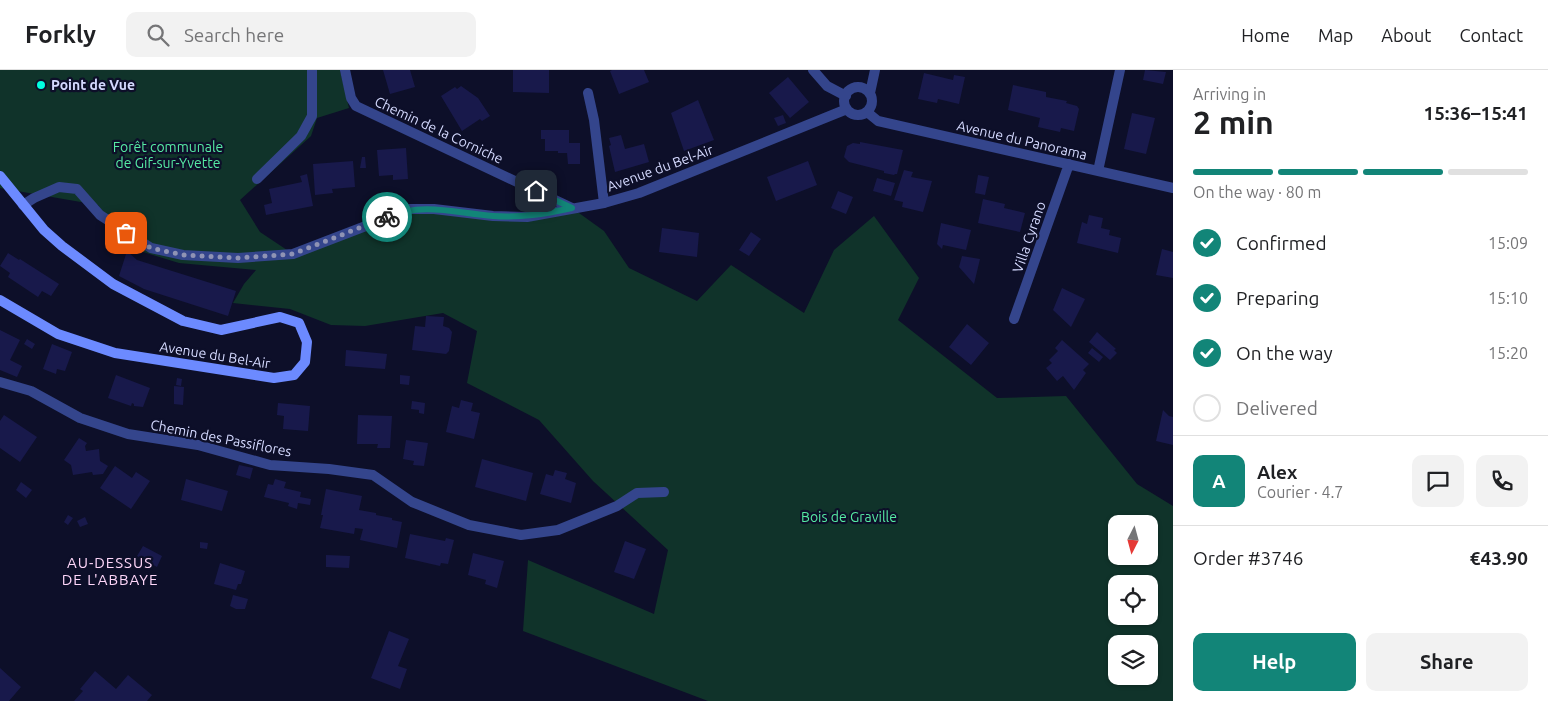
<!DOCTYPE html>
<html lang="en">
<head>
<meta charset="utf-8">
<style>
  body { margin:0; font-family:Ubuntu,sans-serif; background:#f2f2f2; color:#202124; height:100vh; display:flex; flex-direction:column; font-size:19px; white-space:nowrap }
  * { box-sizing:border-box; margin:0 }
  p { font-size:16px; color:#757577 }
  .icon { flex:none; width:28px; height:28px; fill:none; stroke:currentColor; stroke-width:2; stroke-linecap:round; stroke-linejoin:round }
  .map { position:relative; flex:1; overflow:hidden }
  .details { display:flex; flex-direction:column; background:#fff; width:375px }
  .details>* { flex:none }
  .needle { width:32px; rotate:186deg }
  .tools { position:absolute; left:1108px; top:445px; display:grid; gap:10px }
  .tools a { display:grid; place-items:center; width:50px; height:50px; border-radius:10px; background:#fff; box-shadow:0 1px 4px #0004; font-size:25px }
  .pin { position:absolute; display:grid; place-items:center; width:42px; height:42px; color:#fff; margin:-21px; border-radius:10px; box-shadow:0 2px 8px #0006 }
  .courier { position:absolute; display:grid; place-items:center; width:50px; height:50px; margin:-25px; border:4px solid #128578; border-radius:50%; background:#fff; color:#222; box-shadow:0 1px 6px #0007 }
  .head em { font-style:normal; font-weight:600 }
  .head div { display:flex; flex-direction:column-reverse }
  .head { display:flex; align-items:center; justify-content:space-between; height:85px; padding:0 20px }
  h1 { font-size:32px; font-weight:600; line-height:38px }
  .bar { display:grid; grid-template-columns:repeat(4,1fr); gap:8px 5px; align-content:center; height:60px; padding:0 20px }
  .bar i { height:6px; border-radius:4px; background:#e0e0e0 }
  .bar .current { background:#128578 }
  .bar p { grid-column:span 4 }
  .line { display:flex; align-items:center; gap:12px; padding:0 20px; border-top:1px solid #e0e0e0 }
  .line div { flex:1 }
  .round { display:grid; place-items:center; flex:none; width:52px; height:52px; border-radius:10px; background:#f2f2f2 }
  ol { padding:0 20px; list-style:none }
  li { display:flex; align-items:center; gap:15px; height:55px }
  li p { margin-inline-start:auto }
  li .icon { padding:5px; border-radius:50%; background:#128578; color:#fff; stroke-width:4 }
  li:last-child { color:#757577 }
  li i { width:28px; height:28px; border:2px solid #e0e0e0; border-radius:50% }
  .button { display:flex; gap:10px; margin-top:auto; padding:10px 20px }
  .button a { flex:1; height:58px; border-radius:10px; background:#128578; color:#fff; font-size:20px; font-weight:600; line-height:58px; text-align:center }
  .button a+a { background:#f2f2f2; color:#202124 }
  header { display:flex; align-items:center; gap:30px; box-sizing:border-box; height:70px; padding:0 25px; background:#fff; border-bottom:1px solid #e0e0e0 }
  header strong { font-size:24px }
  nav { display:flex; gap:28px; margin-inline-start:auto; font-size:18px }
  .search { width:350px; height:45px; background:#f2f2f2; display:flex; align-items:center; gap:12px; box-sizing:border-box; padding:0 18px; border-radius:10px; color:#757577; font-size:19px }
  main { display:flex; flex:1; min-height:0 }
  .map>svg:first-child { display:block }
  .green { fill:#10332a; fill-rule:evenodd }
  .building { fill:#18194b }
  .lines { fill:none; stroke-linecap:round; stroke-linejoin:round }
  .lane { stroke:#34458c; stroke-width:10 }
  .street { stroke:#34458c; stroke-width:10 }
  .secondary { stroke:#6c8aff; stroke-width:10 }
  .done { stroke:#8f93b4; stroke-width:5; stroke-dasharray:0 9 }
  .route { stroke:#128578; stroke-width:6 }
  .poi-dot { fill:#01ffdf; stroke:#0d0f29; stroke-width:2 }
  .labels { text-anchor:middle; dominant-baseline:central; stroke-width:4.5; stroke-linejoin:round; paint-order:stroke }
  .poi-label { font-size:14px; font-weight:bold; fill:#d5daff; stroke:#0d0f29; text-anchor:start }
  .street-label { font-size:14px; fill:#d5daff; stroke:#0d0f29 }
  .park-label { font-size:14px; fill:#56eaa3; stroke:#0d0f29 }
  .neighbourhood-label { font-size:15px; letter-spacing:1px; fill:#ffd7fa; stroke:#0d0f29 }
</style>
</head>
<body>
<header>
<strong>Forkly</strong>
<div class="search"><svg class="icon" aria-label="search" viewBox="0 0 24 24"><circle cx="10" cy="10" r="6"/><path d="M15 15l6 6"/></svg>Search here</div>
<nav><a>Home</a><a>Map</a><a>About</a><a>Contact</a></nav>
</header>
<main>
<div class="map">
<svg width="1173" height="631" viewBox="0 0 1173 631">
  <rect width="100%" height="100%" fill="#0d0f29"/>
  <path class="green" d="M0,0H340L349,38L317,48L311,66L240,130L260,162L293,184L410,139L493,146L572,138L604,161L629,198L697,231L731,195L804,243L834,180L874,146L919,208L898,250L997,328L1066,326L1137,414L1173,436V631H708L523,561L528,490L654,544L668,480L593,411L539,350L467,313L477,261L443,243L365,256L331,255L290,239L233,233L244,214L256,200L179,193L130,178L98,135L0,118ZM1116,454H1149V486H1116ZM1116,514H1149V546H1116ZM1116,574H1149V606H1116Z"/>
  <path class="building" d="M383,0H410L415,17L390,24Z
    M513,0H549V23L513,22Z
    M612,0H644L649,12L619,24L610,1Z
    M1145,0L1166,2L1163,14L1143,10Z
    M924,3L953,10L954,5L965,7L959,34L938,29L937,33L918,29Z
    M788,7L809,32L790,48L769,23Z
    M1013,15L1046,22V27L1067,31L1066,33L1077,36L1079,39L1074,61L1061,58L1060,62L1038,57L1040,48L1008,40Z
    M461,16L478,28L490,46L482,51L480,49L462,61L441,26L455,17L457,19Z
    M698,30L714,70L684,81L671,43Z
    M1132,43L1155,48L1146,84L1124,79Z
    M783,45L786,53L778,56L774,48Z
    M541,60H569V73H580V94H568L567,83H558V81H545V69H541Z
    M621,65L625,79L644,74L649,92L615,102L609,76L611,75L609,68Z
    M860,72L903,80L897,104H895L894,105L884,103V101L849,92L844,87L847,76L853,73L860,74Z
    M406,78L408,109L393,110V105L379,106L377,80Z
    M362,87H365L366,98H360Z
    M353,91L355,117L332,119L333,123L315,125L313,94Z
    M808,91L817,115L776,131L767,107Z
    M904,100L913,102L911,107L932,111L923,142L902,137L903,132L894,130Z
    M307,104L313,136L266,145L264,135L272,133L269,119L302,112L300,106Z
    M978,105L989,107L985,125L975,123Z
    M877,108L895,113L891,126L873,121Z
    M838,121L853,127L846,144L831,138Z
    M983,129L1005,134L1004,138L1025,143L1020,162L978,153Z
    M1089,145L1103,148L1101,158L1110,160L1109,165L1121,168L1118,183L1077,173L1082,152L1087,154Z
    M941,153L971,160L966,180L943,175L942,179L937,174Z
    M662,158L699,163L697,187L659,182Z
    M751,162L761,169L749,186L739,180Z
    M1162,179L1173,182V208L1156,205Z
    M127,181L137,190L236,221L228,246L144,219L119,206Z
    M8,183L19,190L20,189L59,214L51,226L42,221L38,227L8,207L10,203L0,196Z
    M962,186L980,189L974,214L959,197Z
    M1062,218L1085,229L1071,257L1053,240Z
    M426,246L444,247L443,256L449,258L452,262L449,281L446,284L412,280L415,256L425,257Z
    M967,254L989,273L971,295L949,277Z
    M0,260L20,270L10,290L22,296L17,307L0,300Z
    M1097,262L1116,279L1114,280L1117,283L1110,290L1089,272Z
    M27,269L35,274L32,279L24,274Z
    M1062,270L1089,294L1083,300L1086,303L1074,320L1063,306L1057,311L1046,298L1052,293L1049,290L1058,281L1055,278Z
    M52,274L72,282L65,301L57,299L56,304L43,299Z
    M1092,278L1103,287L1099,292L1088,283Z
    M346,280L387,284L385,299L345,296Z
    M116,305L150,318L143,337L134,336V334L132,333L131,336L108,328Z
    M400,305L410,306L409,315L400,314Z
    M177,308L182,309L181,316L176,315Z
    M174,316L184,317L183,335L174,334Z
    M461,330L473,333L471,341L480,343L474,369L446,362L452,336L459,338Z
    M412,331L425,333L424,344L419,343V340L411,339Z
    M278,333L310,336L308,361L283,359L284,346L277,345Z
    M1163,340L1169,346L1173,347V375L1156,371Z
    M4,345L37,367L20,392L0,378V351Z
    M358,345L392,346L390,378H377L378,374H357Z
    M79,368L87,373L85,376L86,381L99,379L100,391L108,396L103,404L93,405L92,402L73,405L71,395L64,390Z
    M406,370L428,373L424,396L413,395L414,391L403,389Z
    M482,389L533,403L526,431L475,417Z
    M239,395L253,398L250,409L236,405Z
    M115,396L132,408L136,402L150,411L131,439L100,418Z
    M555,400L567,403L565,409L576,413L571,433L540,424L546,404L553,406Z
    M186,409L228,421L222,441L181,430Z
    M275,409L286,412L284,418L301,422L300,427L311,429L310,435L298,433L297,439L288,436L289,433L264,427L268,414L273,415Z
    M21,412L32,420L26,428L16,420Z
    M326,419L362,426L359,440L376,443V445L392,448V450L402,452L397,478L360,470L363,459L355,458L354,464L320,458L323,445H321Z
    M68,445L73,448L68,455L64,452Z
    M85,447L88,454L80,457L77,451Z
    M410,464L445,471L446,468L454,470L448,494L441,493L440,496L405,488Z
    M625,471L646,479L634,509L614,502Z
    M200,472L208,473L207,479L200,478Z
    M143,476L162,486L157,497L137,486Z
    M473,483L504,491L497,518L485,514L486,510L468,505Z
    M326,485L350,486L349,498L326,497Z
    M220,493L245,501L241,514H238L236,520L214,514Z
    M233,525L248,529L245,539H236L230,536Z
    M389,561L409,569L398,596L407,599L400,619L371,608Z
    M0,598L21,617L9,631H0Z
    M95,601L116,619L128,605L152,625L147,631H74L83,621L80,619Z"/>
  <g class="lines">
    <path class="lane" d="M588,23L594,50L604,133
      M257,109L301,66L312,46V0"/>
    <path class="street" d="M345,0L351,28L356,36L572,138
      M813,0L827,16L846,26
      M844 31a14 14 0 1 1 28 0a14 14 0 1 1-28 0Z
      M870,23L875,0
      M867,42L878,51L1173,118
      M1098,101L1120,0
      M23,135L34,128L59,117L77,119L100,145L151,178L183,185L238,188L293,184L410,139H434L493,146L527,147L604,133L639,123L847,39
      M1014,249L1069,94
      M0,312L31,321L80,348L128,364L198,375L270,395L329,399L373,405L412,432L469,455L521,465L558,460L617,436L637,423L664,422"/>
    <path class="secondary" d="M0,106L44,160L62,176L113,214L183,251L221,260L280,247L299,253L307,272L305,292L294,305L274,308L115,283L58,264L0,230"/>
  </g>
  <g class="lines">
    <path class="done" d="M126,163L151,178L183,185L238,188L293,184L387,147"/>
    <path class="route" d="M387,147C424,132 455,143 493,146C521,148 544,144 572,138L536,121"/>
  </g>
  <circle class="poi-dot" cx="41" cy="15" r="5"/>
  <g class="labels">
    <g class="poi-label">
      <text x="51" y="15">Point de Vue</text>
    </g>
    <g class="street-label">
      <text transform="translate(439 60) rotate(25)">Chemin de la Corniche</text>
      <text transform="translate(1022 70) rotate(13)">Avenue du Panorama</text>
      <text transform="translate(660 98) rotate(-20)">Avenue du Bel-Air</text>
      <text transform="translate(1029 167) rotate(-71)">Villa Cyrano</text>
      <text transform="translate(215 285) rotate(9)">Avenue du Bel-Air</text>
      <text transform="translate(221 368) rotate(11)">Chemin des Passiflores</text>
    </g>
    <g class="park-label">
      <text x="168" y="77">Forêt communale<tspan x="168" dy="16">de Gif-sur-Yvette</tspan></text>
      <text x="849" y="447">Bois de Graville</text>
    </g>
    <g class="neighbourhood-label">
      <text x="110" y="492">AU-DESSUS<tspan x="110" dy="17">DE L'ABBAYE</tspan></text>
    </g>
  </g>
</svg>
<div class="tools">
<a><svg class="needle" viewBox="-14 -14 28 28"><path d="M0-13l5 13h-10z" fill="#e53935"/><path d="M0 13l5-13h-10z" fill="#757577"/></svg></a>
<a><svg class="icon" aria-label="locate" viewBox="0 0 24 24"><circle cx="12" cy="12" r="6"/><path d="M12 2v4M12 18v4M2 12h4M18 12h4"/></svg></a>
<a><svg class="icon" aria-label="layers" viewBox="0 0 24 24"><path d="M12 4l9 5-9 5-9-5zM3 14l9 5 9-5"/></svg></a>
</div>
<div class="pin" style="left:126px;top:163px;background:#ea580c"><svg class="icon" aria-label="bag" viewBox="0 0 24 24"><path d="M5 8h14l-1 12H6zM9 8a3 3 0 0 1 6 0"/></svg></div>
<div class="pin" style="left:536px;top:121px;background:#1f2937"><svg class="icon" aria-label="home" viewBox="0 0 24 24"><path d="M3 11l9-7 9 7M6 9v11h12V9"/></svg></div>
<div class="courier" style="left:387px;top:147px"><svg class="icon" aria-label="bike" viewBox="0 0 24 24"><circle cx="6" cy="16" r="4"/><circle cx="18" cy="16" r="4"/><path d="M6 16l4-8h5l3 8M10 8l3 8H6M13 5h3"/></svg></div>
</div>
<section class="details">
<div class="head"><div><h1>2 min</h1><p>Arriving in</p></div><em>15:36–15:41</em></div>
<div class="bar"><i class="current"></i><i class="current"></i><i class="current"></i><i></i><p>On the way · 80 m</p></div>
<ol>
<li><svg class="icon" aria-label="check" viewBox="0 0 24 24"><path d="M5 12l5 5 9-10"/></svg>Confirmed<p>15:09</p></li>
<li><svg class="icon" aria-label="check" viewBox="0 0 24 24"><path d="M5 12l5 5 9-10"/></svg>Preparing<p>15:10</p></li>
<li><svg class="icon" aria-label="check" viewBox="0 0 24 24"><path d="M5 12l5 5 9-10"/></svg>On the way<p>15:20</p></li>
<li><i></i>Delivered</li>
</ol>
<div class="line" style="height:90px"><b class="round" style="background:#128578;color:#fff">A</b><div><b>Alex</b><p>Courier · 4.7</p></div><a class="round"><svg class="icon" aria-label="chat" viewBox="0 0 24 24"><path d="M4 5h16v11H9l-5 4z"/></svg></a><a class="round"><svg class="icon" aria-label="phone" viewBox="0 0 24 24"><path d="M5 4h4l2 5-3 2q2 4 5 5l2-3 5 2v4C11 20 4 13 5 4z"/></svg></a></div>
<div class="line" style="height:65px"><div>Order #3746</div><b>€43.90</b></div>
<div class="button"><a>Help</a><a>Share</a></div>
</section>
</main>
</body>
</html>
